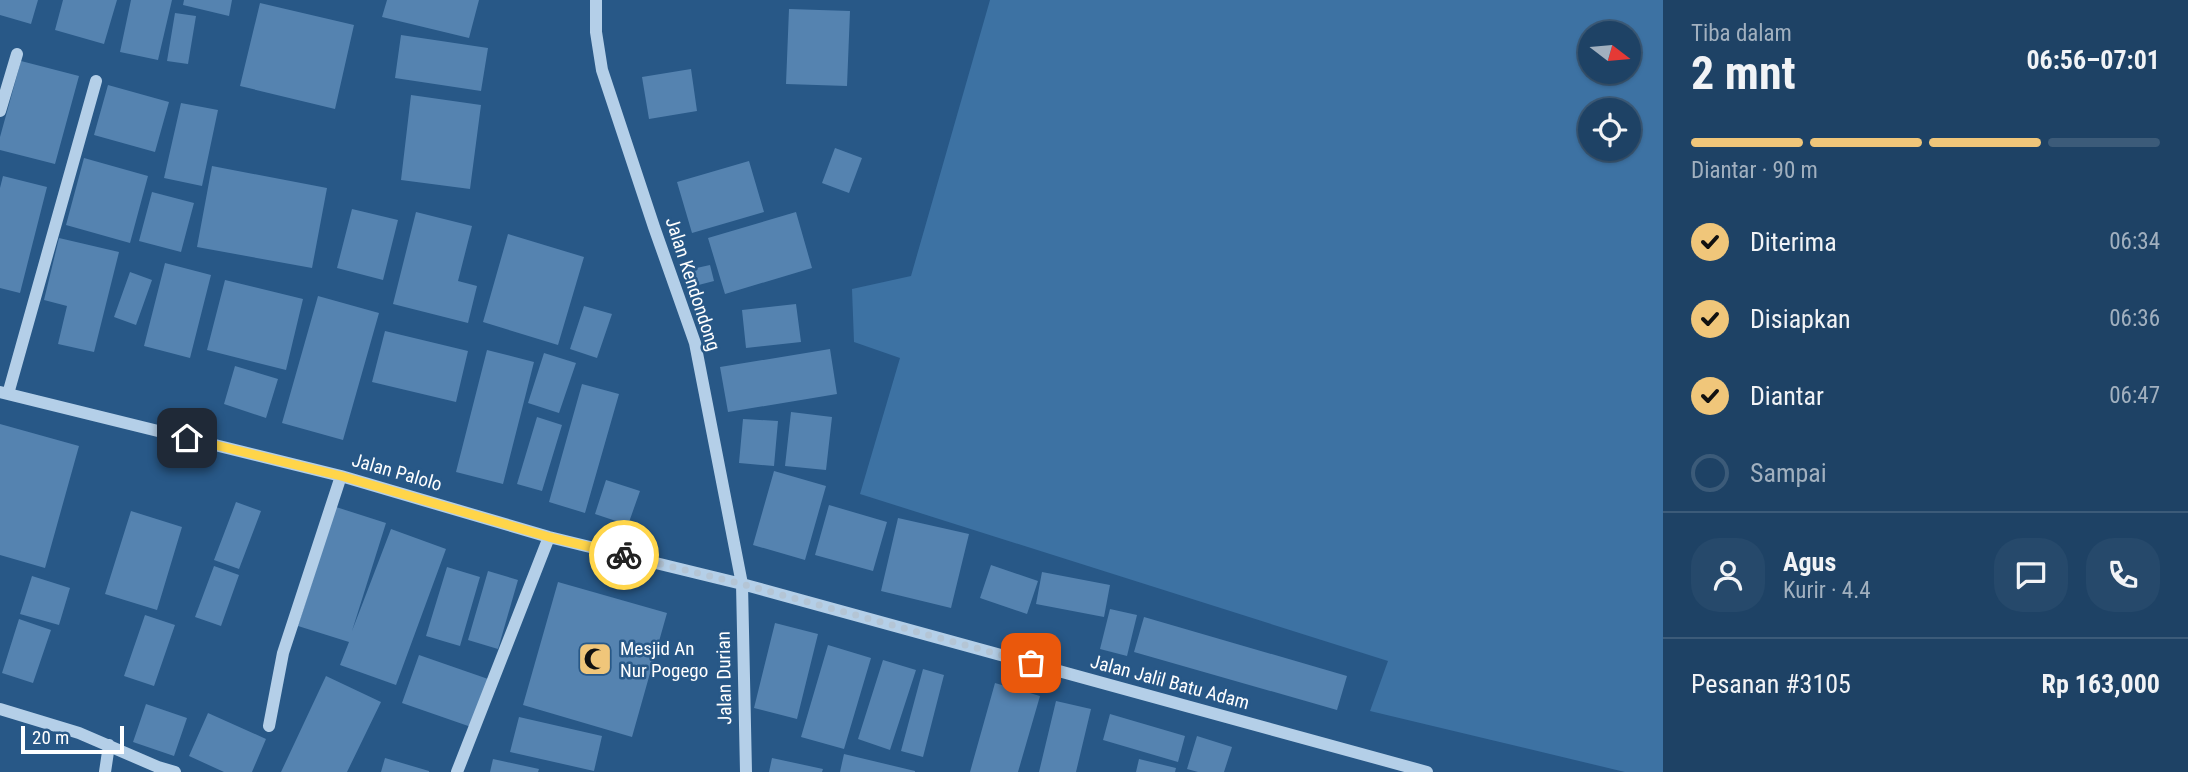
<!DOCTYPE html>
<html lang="id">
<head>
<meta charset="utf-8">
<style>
  body { margin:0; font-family:"Roboto Condensed",sans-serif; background:#26496b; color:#f1f3f6; height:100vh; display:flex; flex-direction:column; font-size:26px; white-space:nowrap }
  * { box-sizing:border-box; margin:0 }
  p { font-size:23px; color:#a1b0bf }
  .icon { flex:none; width:38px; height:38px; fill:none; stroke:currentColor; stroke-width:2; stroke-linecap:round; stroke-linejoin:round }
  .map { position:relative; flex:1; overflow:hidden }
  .drawer { display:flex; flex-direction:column; background:#1e4265; width:525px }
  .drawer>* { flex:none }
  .needle { width:46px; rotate:106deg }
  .tools { position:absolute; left:1578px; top:21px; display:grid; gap:14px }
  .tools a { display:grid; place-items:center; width:63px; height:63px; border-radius:50%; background:#1e4265; box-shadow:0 2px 5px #0004,0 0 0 2px #3c5b79; font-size:35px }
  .scale { position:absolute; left:21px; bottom:18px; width:103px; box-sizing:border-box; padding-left:7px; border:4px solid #fff; border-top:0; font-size:19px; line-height:24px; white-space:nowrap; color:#fff; -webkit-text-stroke:5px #285887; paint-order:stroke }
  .pin { position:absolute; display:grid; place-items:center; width:60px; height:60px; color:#fff; margin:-30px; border-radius:14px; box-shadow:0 4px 10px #0006 }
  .courier { position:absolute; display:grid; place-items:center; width:70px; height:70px; margin:-35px; border:5px solid #ffd54a; border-radius:50%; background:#fff; color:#222; box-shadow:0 2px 9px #0007 }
  .overview em { font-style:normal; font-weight:700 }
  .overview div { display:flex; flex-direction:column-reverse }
  .overview { display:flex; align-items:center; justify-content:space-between; height:119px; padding:0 28px }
  h1 { font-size:46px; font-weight:700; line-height:52px }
  .bar { display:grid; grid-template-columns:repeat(4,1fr); gap:10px 7px; align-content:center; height:84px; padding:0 28px }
  .bar i { height:9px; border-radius:5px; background:#3c5b79 }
  .bar .selected { background:#f0c67a }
  .bar p { grid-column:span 4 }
  .line { display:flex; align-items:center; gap:18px; padding:0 28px; border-top:2px solid #3c5b79 }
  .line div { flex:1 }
  .round { display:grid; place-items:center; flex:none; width:74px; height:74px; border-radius:28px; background:#26496b }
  ol { padding:0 28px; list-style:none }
  li { display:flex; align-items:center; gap:21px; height:77px }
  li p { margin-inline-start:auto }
  li .icon { padding:7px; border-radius:50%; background:#f0c67a; color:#111; stroke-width:4 }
  li:last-child { color:#a1b0bf }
  li i { width:38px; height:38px; border:4px solid #3c5b79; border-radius:50% }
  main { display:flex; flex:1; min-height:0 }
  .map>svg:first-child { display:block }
  .green { fill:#3d72a3; fill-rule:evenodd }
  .building { fill:#5583b0 }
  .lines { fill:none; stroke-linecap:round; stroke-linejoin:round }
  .minor { stroke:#b4cfe8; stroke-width:12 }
  .done { stroke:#b4c5d5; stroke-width:7; stroke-dasharray:0 12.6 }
  .route { stroke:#ffd54a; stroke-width:9 }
  .labels { text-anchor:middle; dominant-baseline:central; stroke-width:5; stroke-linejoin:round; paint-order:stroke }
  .street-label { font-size:19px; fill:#fff; stroke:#285887 }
  .poi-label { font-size:19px; fill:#fff; stroke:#285887; text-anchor:start }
</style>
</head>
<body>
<main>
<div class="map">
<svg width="1663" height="772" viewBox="0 0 1663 772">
  <rect width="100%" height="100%" fill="#285887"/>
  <path class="green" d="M990,0H1663V772H1625L1370,711L1388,661L860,494L900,358L854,342L852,289L911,276ZM1591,33H1629V72H1591ZM1591,110H1629V149H1591Z"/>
  <path class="building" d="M0,0H38L31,24L0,15Z
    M63,0H117L104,44L55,30Z
    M131,0H172L158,60L120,52Z
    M184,0H232L229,16L183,5Z
    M387,0H479L469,38L382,17Z
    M260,3L354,25L335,109L240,86Z
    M789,9L850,11L847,86L786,84Z
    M175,13L196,16L188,64L167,61Z
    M401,35L488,48L481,91L395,78Z
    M21,61L79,76L55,164L0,150V137Z
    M691,69L697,111L649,119L642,77Z
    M108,85L169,102L155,152L94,135Z
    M411,95L481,105L470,189L401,180Z
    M181,103L218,110L202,186L164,178Z
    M835,148L862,158L849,193L822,183Z
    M84,158L148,176L130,243L66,225Z
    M749,161L764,212L692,233L677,182Z
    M212,166L327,188L312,268L197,247Z
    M3,176L47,187L20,293L0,288V188Z
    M152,192L194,203L181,252L139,241Z
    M352,209L398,220L383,280L337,268Z
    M416,212L472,226L458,281L477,286L468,323L393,304Z
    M796,212L812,268L725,294L708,238Z
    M508,234L584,257L558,345L483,322Z
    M59,238L119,252L94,352L58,344L67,306L44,300Z
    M165,263L211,275L190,358L144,346Z
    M710,265L714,281L687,288L683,271Z
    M130,272L152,280L136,325L114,317Z
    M225,280L303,299L286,370L207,350Z
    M318,296L379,313L343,440L282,423Z
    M796,304L801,342L746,348L742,310Z
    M584,306L612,314L597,358L570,349Z
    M385,331L468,351L456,402L372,382Z
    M830,349L837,394L728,412L720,367Z
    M487,350L534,362L503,484L456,472Z
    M544,353L576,363L559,413L528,403Z
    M235,366L278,379L266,418L224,404Z
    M582,384L619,394L585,513L549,502Z
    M791,412L832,417L826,470L785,466Z
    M537,417L562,425L542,491L517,484Z
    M743,419L778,421L774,466L739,463Z
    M0,424L79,446L45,568L0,555Z
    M774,471L826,486L805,560L753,545Z
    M606,480L640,491L628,525L595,514Z
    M236,502L261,511L239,569L214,560Z
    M829,505L887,522L873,571L815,555Z
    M336,507L386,523L352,631L391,529L446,549L396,685L340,665L349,642L298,626Z
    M131,511L182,527L157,610L105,594Z
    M898,518L969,534L951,608L881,591Z
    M991,565L1038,581L1027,614L980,598Z
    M214,566L239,575L221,626L195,617Z
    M447,567L480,577L460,646L426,636Z
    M488,571L518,580L498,649L468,640Z
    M1042,572L1110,585L1104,617L1036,604Z
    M32,576L70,588L59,625L20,614Z
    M558,582L667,613L632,737L523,705Z
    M1110,609L1137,615L1127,656L1100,649Z
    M145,615L175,625L154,686L124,676Z
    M1144,617L1347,676L1337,710L1134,652Z
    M19,619L51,630L33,683L2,673Z
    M775,623L818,634L797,719L754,708Z
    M828,645L871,658L844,749L801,737Z
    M419,655L491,680L474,728L402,703Z
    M883,660L916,670L890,750L858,739Z
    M923,669L944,675L923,757L901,751Z
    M326,676L381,702L347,772H281Z
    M995,683L1040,696L1018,772H970Z
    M1056,701L1091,709L1076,772H1039Z
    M146,704L187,718L174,756L133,742Z
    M208,713L266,739L252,772H224L189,756Z
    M1110,714L1185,736L1178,762L1103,740Z
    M519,717L602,736L594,771L510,752Z
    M1197,736L1232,747L1224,772H1198L1187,769Z
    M844,754L915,771V772H840Z
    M385,758L429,771V772H381Z
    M772,758L823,769L822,772H769Z
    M493,759L539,769L538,772H490Z
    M1139,759L1176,768L1175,772H1136Z"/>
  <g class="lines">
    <path class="minor" d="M596,0V32L602,70L654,227L695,343L742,584L746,772
      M0,111L17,54
      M0,392L341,476L549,537L742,584L1427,772
      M8,394L96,81
      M0,709L79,733L158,767L175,772
      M269,726L283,653L341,476
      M105,772L109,745
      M457,772L549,537"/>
  </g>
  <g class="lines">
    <path class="done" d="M624,555L742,584L1031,663"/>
    <path class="route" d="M187,438L341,476L549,537L624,555"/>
  </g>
  <defs>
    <g id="mosque-square" transform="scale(1.75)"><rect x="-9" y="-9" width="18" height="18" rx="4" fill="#f0c67a" stroke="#285887"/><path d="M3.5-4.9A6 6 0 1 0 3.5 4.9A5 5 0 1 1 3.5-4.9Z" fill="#111"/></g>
  </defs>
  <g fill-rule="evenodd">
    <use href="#mosque-square" x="595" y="659"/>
  </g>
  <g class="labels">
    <g class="street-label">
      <text transform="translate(693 284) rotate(72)">Jalan Kendondong</text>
      <text transform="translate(397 472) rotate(16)">Jalan Palolo</text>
      <text transform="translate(724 678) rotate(-91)">Jalan Durian</text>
      <text transform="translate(1170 682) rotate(15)">Jalan Jalil Batu Adam</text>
    </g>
    <g class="poi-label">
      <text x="620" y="648">Mesjid An<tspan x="620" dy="22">Nur Pogego</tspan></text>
    </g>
  </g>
</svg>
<div class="tools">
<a><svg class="needle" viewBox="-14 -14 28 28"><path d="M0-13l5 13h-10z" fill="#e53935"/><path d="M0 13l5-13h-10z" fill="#a1b0bf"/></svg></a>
<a><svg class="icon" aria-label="locate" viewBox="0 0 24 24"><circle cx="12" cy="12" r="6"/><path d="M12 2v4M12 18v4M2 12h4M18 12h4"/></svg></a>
</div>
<div class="scale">20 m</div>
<div class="pin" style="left:1031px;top:663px;background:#ea580c"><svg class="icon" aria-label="bag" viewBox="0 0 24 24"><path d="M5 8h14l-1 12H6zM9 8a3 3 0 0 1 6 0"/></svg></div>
<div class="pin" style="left:187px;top:438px;background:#1f2937"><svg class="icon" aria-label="home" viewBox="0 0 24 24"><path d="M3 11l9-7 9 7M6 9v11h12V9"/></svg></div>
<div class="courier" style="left:624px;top:555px"><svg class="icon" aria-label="bike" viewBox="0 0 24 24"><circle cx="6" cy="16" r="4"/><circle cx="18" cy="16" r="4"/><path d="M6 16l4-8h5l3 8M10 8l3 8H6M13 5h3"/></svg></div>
</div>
<section class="drawer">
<div class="overview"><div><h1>2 mnt</h1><p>Tiba dalam</p></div><em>06:56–07:01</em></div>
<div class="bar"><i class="selected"></i><i class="selected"></i><i class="selected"></i><i></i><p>Diantar · 90 m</p></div>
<ol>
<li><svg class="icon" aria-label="check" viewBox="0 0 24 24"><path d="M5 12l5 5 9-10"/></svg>Diterima<p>06:34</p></li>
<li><svg class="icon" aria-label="check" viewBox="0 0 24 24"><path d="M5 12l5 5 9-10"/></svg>Disiapkan<p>06:36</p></li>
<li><svg class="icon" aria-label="check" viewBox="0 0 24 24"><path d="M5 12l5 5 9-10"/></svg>Diantar<p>06:47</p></li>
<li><i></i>Sampai</li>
</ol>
<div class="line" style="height:126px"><a class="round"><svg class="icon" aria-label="person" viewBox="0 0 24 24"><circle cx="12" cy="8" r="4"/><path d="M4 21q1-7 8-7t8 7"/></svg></a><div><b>Agus</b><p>Kurir · 4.4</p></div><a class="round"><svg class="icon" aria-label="chat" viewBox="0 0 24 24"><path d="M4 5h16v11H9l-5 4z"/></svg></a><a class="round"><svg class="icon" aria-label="phone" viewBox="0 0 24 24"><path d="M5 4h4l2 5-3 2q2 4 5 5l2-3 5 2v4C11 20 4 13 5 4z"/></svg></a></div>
<div class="line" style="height:91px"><div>Pesanan #3105</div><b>Rp 163,000</b></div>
</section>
</main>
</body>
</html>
